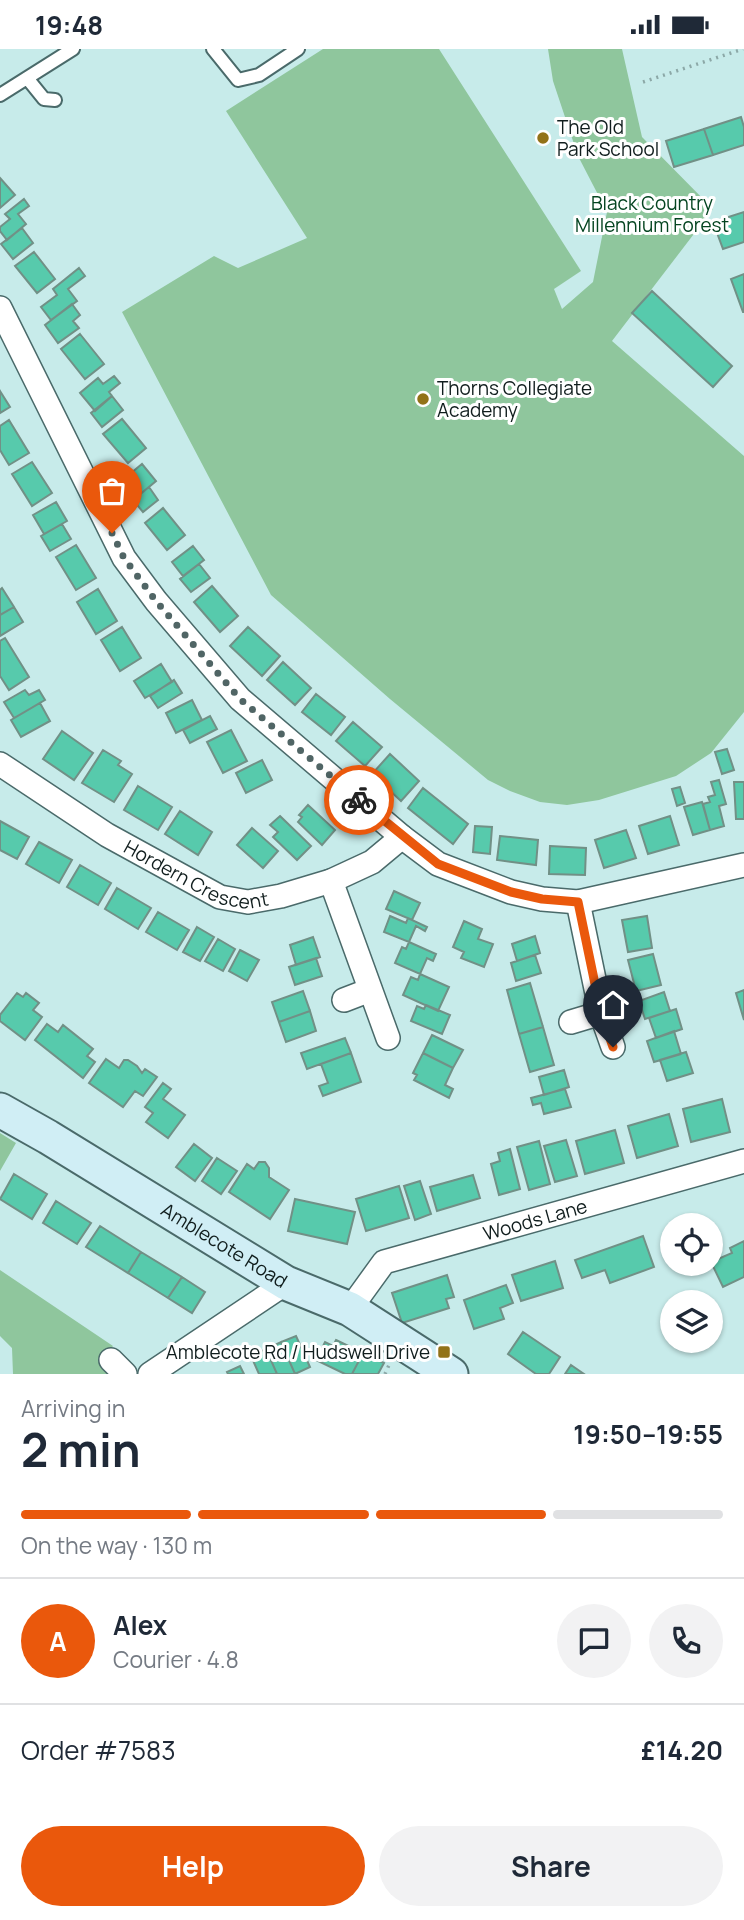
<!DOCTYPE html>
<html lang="en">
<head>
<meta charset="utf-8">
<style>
  body { margin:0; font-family:Manrope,sans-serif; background:#f2f2f3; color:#1f2937; height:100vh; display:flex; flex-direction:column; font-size:26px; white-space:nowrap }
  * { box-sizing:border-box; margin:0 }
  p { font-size:23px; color:#747a83 }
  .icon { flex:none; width:38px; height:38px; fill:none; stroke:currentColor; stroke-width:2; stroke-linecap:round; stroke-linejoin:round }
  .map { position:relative; height:1325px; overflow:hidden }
  .drawer { display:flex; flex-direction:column; background:#fff; flex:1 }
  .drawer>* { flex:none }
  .tools { position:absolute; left:660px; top:1164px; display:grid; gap:14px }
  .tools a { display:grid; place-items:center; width:63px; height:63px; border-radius:50%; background:#fff; box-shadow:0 2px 5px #0004; font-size:35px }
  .pin { position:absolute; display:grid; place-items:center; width:60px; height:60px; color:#fff; margin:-72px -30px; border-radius:50% 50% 50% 0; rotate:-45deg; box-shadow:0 0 7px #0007 }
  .pin .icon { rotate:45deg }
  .courier { position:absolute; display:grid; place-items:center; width:70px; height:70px; margin:-35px; border:5px solid #ea580c; border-radius:50%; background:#fff; color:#222; box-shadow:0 2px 9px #0007 }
  .summary em { font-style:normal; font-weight:700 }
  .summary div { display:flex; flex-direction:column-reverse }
  .summary { display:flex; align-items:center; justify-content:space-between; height:119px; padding:0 21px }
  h1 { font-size:46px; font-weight:700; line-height:52px }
  .bar { display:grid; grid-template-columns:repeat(4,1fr); gap:10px 7px; align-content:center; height:84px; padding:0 21px }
  .bar i { height:9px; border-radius:5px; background:#e0e1e3 }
  .bar .current { background:#ea580c }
  .bar p { grid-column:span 4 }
  .line { display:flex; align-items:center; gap:18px; padding:0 21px; border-top:2px solid #e0e1e3 }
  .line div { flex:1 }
  .round { display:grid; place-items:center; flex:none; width:74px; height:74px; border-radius:37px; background:#f2f2f3 }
  .button { display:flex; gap:14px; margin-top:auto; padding:14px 21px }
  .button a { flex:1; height:80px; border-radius:42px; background:#ea580c; color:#fff; font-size:28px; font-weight:700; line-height:80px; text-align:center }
  .button a+a { background:#f2f2f3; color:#1f2937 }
  .status { display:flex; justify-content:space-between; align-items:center; height:49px; padding:0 35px; background:#fff; direction:ltr }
  .status svg { height:19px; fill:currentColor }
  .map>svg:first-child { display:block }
  .green { fill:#8fc69d }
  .building { fill:#57caac; stroke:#719086; stroke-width:2 }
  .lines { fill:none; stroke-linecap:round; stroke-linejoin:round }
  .lane-casing { stroke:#4a6a6a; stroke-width:16 }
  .street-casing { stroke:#4a6a6a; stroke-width:26 }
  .secondary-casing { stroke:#4a6a6a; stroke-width:37 }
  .path { stroke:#8ca8a7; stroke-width:3.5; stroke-dasharray:2 5; stroke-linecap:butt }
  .lane { stroke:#fff; stroke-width:12 }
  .street { stroke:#fff; stroke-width:23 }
  .secondary { stroke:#d0eef5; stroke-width:33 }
  .done { stroke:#506565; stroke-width:7; stroke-dasharray:0 12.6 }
  .route { stroke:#ea580c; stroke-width:9 }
  .poi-dot { fill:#927218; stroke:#fff; stroke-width:2.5 }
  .labels { text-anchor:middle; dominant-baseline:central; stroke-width:6; stroke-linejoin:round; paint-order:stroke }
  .poi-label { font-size:19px; fill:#101d1d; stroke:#fff; text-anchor:start }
  .park-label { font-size:19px; fill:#044420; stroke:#fff }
  .street-label { font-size:19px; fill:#101d1d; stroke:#fff }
</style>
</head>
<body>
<div class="status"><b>19:48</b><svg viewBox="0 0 49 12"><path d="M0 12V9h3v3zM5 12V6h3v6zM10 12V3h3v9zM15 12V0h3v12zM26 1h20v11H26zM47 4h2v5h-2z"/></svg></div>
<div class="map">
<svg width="744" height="1325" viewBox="0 0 744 1325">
  <rect width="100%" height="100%" fill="#c7ebea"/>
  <path class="green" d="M323,0H439L581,222L554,240L562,260L593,233L607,163L578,107L553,32L548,0H622L642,88L713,160L612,292L744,407V663L711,704L676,727L599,751L567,756L540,753L510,742L488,731L390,650L271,546L122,263L214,207L238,219L307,189L226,62Z
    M0,1084L16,1094L0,1122Z
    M0,1221L113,1297L103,1311L113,1325H13L12,1299L0,1287Z"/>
  <path class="building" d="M741,68L744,78V96L713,106L704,80Z
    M704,80L713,106L674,118L666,92Z
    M0,129L15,146L0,159Z
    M24,150L29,157L18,165L26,175L7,191L0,182V178L10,170L5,165Z
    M744,163V193L723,200L713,173Z
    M22,179L33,194L13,210L1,195Z
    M34,203L55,230L37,244L15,217Z
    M79,219L85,227L68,240L77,252L51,271L41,258L57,246L53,240Z
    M744,225V263H743L731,230Z
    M652,242L732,317L713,338L632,264Z
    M72,255L80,266L73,272L79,279L58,294L45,276Z
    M80,285L104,315L85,330L61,300Z
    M114,327L120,334L109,343L112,347L95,362L80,344L98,329L103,335Z
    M0,342L10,358L0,364Z
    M112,347L123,361L102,378L91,364Z
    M122,370L146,399L128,414L103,385Z
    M9,371L29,404L9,416L0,401V377Z
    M32,413L52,444L32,457L12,425Z
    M142,415L156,432L138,447L124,430Z
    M149,438L158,451L143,463L133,451Z
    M56,453L67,472L44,485L33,466Z
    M163,459L185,486L167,501L145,474Z
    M62,475L71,490L50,502L41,487Z
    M76,496L96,529L76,541L56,508Z
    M193,497L204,511L183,527L172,513Z
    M199,515L210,529L191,543L180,530Z
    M212,537L238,567L220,583L194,553Z
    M2,539L14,558L0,566V541Z
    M98,540L117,572L96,585L77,553Z
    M14,558L23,573L0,587V566Z
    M122,578L141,609L120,622L101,591Z
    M248,578L280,607L262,627L230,597Z
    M5,589L29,628L9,641L0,627V592Z
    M283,613L311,639L295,656L267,631Z
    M161,615L172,633L145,649L134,632Z
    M174,631L182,644L158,659L150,647Z
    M25,641L29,646L39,641L45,651L14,669L4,653Z
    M316,645L345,668L331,686L302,663Z
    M192,651L202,671L176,684L166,664Z
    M40,654L50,672L21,688L11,671Z
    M210,667L217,680L190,694L183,681Z
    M353,673L382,698L365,717L336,692Z
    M231,681L247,712L223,724L207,693Z
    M62,682L93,704L74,731L43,710Z
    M727,700L734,721L722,725L715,703Z
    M103,701L121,712L118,716L132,725L114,753L82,734Z
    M390,705L419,732L401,752L372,725Z
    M262,711L272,731L246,744L236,724Z
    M719,731L726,755L719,757L724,777L710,781L703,755L710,753L708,748L715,746L711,733Z
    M734,733H744V770H736Z
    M138,737L172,758L158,781L124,761Z
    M680,738L685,754L677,757L672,740Z
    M423,739L468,775L453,795L408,759Z
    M702,753L710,781L693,786L684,758Z
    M308,756L335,781L322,796L298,773L302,768L299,766Z
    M180,762L212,783L198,806L165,785Z
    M280,767L311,797L297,811L273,788L278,783L270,776Z
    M670,767L679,796L648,805L639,777Z
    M0,772L29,788L17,810L0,801Z
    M475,777L492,778L490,805L473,803Z
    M252,779L278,802L263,819L237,796Z
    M626,781L636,809L604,819L595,791Z
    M500,787L538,791L536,816L497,811Z
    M39,793L72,811L59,834L26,815Z
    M550,797L586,799L585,826L549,825Z
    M80,816L111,834L98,856L67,838Z
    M117,839L151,859L138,880L105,860Z
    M394,842L420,854L412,871L386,860Z
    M158,863L189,881L177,901L146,883Z
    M390,867L406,874L408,869L427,878L425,882L416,877L409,893L384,883Z
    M647,867L652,899L628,903L622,871Z
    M464,872L482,880L478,890L493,895L484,918L461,909L464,903L453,898Z
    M197,878L214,888L200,912L183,903Z
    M535,887L540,904L517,912L512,895Z
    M313,888L320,908L296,916L290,896Z
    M218,890L235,900L223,922L205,912Z
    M409,893L436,905L433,912L427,909L420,925L395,914L402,898L406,900Z
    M240,901L259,911L247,932L229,922Z
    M653,905L661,936L636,942L628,911Z
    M535,906L541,924L516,932L511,914Z
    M316,909L322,927L295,936L289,918Z
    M420,925L449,938L438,962L403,946L411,928L418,931Z
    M530,934L543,978L519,985L507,941Z
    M744,941V971L736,944Z
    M303,942L310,962L279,973L272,953Z
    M664,943L670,962L645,970L639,952Z
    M17,944L23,948L26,944L39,954L33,961L42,968L25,991L0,972V966Z
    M426,956L450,966L442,985L411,972L417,957L424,960Z
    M676,960L682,980L656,989L649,969Z
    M310,962L316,982L286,993L279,973Z
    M47,975L58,983L63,976L93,1000L87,1007L95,1013L83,1029L35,991Z
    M543,978L554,1016L530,1023L519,985Z
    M674,982L681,1005L654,1013L647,992Z
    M432,986L463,1001L453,1019L423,1004Z
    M345,989L351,1004L307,1020L301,1004Z
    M686,1003L693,1024L667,1032L660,1011Z
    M351,1004L361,1033L323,1047L319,1037L328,1034L321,1015Z
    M423,1004L453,1019L445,1036L453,1040L449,1049L414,1031L417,1026L413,1024Z
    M106,1010L119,1019L124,1011H128L137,1017L142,1024L145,1020L157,1028L143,1047L135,1042L123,1058L89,1034Z
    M564,1021L569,1038L544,1046L539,1028Z
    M163,1034L171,1040L163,1050L185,1066L168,1089L146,1073L153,1064L145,1058Z
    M565,1040L571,1058L544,1065L541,1054L533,1056L531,1049Z
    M722,1050L730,1083L691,1093L683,1060Z
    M669,1065L678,1097L637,1109L628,1077Z
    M615,1081L624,1114L585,1125L576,1092Z
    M566,1091L577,1127L555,1133L544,1097Z
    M539,1092L550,1135L529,1141L517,1098Z
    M194,1095L212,1109L195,1132L176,1118Z
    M510,1100L520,1140L499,1146L491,1115L500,1112L498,1104Z
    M217,1109L237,1122L221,1145L202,1132Z
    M259,1113H265L269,1119V1128L289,1141L270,1170L229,1143L247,1115L254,1120Z
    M14,1125L47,1145L32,1170L0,1150Z
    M473,1126L480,1149L437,1162L430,1138Z
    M420,1132L431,1165L415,1171L404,1137Z
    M399,1137L409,1169L366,1182L356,1150Z
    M295,1150L355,1163L347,1195L288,1182Z
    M56,1152L91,1174L77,1195L43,1174Z
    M100,1177L141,1203L128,1224L86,1198Z
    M643,1187L654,1218L610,1234L605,1221L582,1229L575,1211Z
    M744,1192V1228L723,1238L711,1213L732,1204L730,1199Z
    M141,1203L182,1228L168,1249L128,1224Z
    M555,1212L563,1239L521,1252L512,1226Z
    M447,1226L454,1248L446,1250L449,1259L402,1274L392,1244Z
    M182,1228L205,1243L192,1264L168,1249Z
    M506,1236L513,1254L500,1259L504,1270L474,1280L464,1251Z
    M523,1283L560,1308L549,1325H536L508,1305Z
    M296,1287L310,1318L295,1325L281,1293Z
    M336,1291L363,1304L352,1325H345L316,1311L325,1293L333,1297Z
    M281,1293L295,1325H277L266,1300Z
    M266,1300L277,1325H259L251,1307Z
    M363,1304L384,1314L378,1325H352Z
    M571,1316L584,1325H565Z
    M240,1317L244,1325H228L227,1323Z"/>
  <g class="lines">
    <g class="lane-casing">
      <path id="lane" d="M213,0L238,31L259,26L298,0
        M27,29L44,50L55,51
        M0,46L73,0"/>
    </g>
    <g class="street-casing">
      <g id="street">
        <path d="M0,259L124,509L156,552L240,650L402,788L438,815L511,843L542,850L578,853L744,816"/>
        <path id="s1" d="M0,715L107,786L220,848L248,853L281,847L331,832L372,813L402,788"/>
        <path d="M331,832L388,989"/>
        <path d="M578,853L601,964L613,998"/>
        <path d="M344,951L370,941"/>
        <path d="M571,973L601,964"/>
        <path id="s2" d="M350,1260L384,1213L744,1112"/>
        <path d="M111,1311L125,1325"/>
        <path d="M150,1325L286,1234"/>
      </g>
    </g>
    <g class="secondary-casing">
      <g id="secondary">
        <path id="s3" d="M0,1061L48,1088L286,1234L350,1260L451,1325"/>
      </g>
    </g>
    <path class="path" d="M643,33L743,0
      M385,1325L389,1316"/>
    <use href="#lane" class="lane"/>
    <use href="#street" class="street"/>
    <use href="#secondary" class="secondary"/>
  </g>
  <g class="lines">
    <path class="done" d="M112,484L124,509L156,552L240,650L359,751"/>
    <path class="route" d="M359,751L438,815L511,843L542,850L578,853L601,964L613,998"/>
  </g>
  <g class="poi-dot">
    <circle cx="543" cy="89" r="7"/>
    <circle cx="423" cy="350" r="7"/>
    <rect x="437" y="1296" width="14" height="14" rx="3.5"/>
  </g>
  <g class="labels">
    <g class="poi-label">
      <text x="557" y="78">The Old<tspan x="557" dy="22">Park School</tspan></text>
      <text x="437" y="339">Thorns Collegiate<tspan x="437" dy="22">Academy</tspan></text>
      <text x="430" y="1303" text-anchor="end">Amblecote Rd / Hudswell Drive</text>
    </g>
    <g class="park-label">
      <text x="652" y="154">Black Country<tspan x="652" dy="22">Millennium Forest</tspan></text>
    </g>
    <g class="street-label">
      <text stroke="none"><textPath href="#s1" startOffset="228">Hordern Crescent</textPath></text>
      <text stroke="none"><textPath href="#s2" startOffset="215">Woods Lane</textPath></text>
      <text stroke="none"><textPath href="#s3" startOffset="262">Amblecote Road</textPath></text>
    </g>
  </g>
</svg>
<div class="tools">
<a><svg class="icon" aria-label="locate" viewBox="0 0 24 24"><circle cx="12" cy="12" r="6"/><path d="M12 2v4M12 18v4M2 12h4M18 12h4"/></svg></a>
<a><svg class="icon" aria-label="layers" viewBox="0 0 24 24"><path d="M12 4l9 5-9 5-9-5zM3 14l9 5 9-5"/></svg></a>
</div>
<div class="pin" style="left:112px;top:484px;background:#ea580c"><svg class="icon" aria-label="bag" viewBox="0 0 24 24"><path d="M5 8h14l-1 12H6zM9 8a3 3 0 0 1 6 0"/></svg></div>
<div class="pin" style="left:613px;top:998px;background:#1f2937"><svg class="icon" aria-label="home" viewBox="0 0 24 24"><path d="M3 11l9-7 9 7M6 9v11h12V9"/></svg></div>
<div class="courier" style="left:359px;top:751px"><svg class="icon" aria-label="bike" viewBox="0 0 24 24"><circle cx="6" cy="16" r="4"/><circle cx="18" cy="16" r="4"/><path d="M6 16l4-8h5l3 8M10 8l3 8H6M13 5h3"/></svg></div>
</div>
<section class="drawer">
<div class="summary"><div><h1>2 min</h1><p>Arriving in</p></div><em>19:50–19:55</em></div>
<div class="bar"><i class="current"></i><i class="current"></i><i class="current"></i><i></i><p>On the way · 130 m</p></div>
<div class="line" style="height:126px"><b class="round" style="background:#ea580c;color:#fff">A</b><div><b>Alex</b><p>Courier · 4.8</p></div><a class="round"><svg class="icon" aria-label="chat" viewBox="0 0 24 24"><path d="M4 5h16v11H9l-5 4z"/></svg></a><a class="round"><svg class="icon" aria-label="phone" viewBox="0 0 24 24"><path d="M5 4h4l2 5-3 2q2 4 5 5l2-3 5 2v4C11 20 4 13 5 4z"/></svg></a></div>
<div class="line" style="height:91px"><div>Order #7583</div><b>£14.20</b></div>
<div class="button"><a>Help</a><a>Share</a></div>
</section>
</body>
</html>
